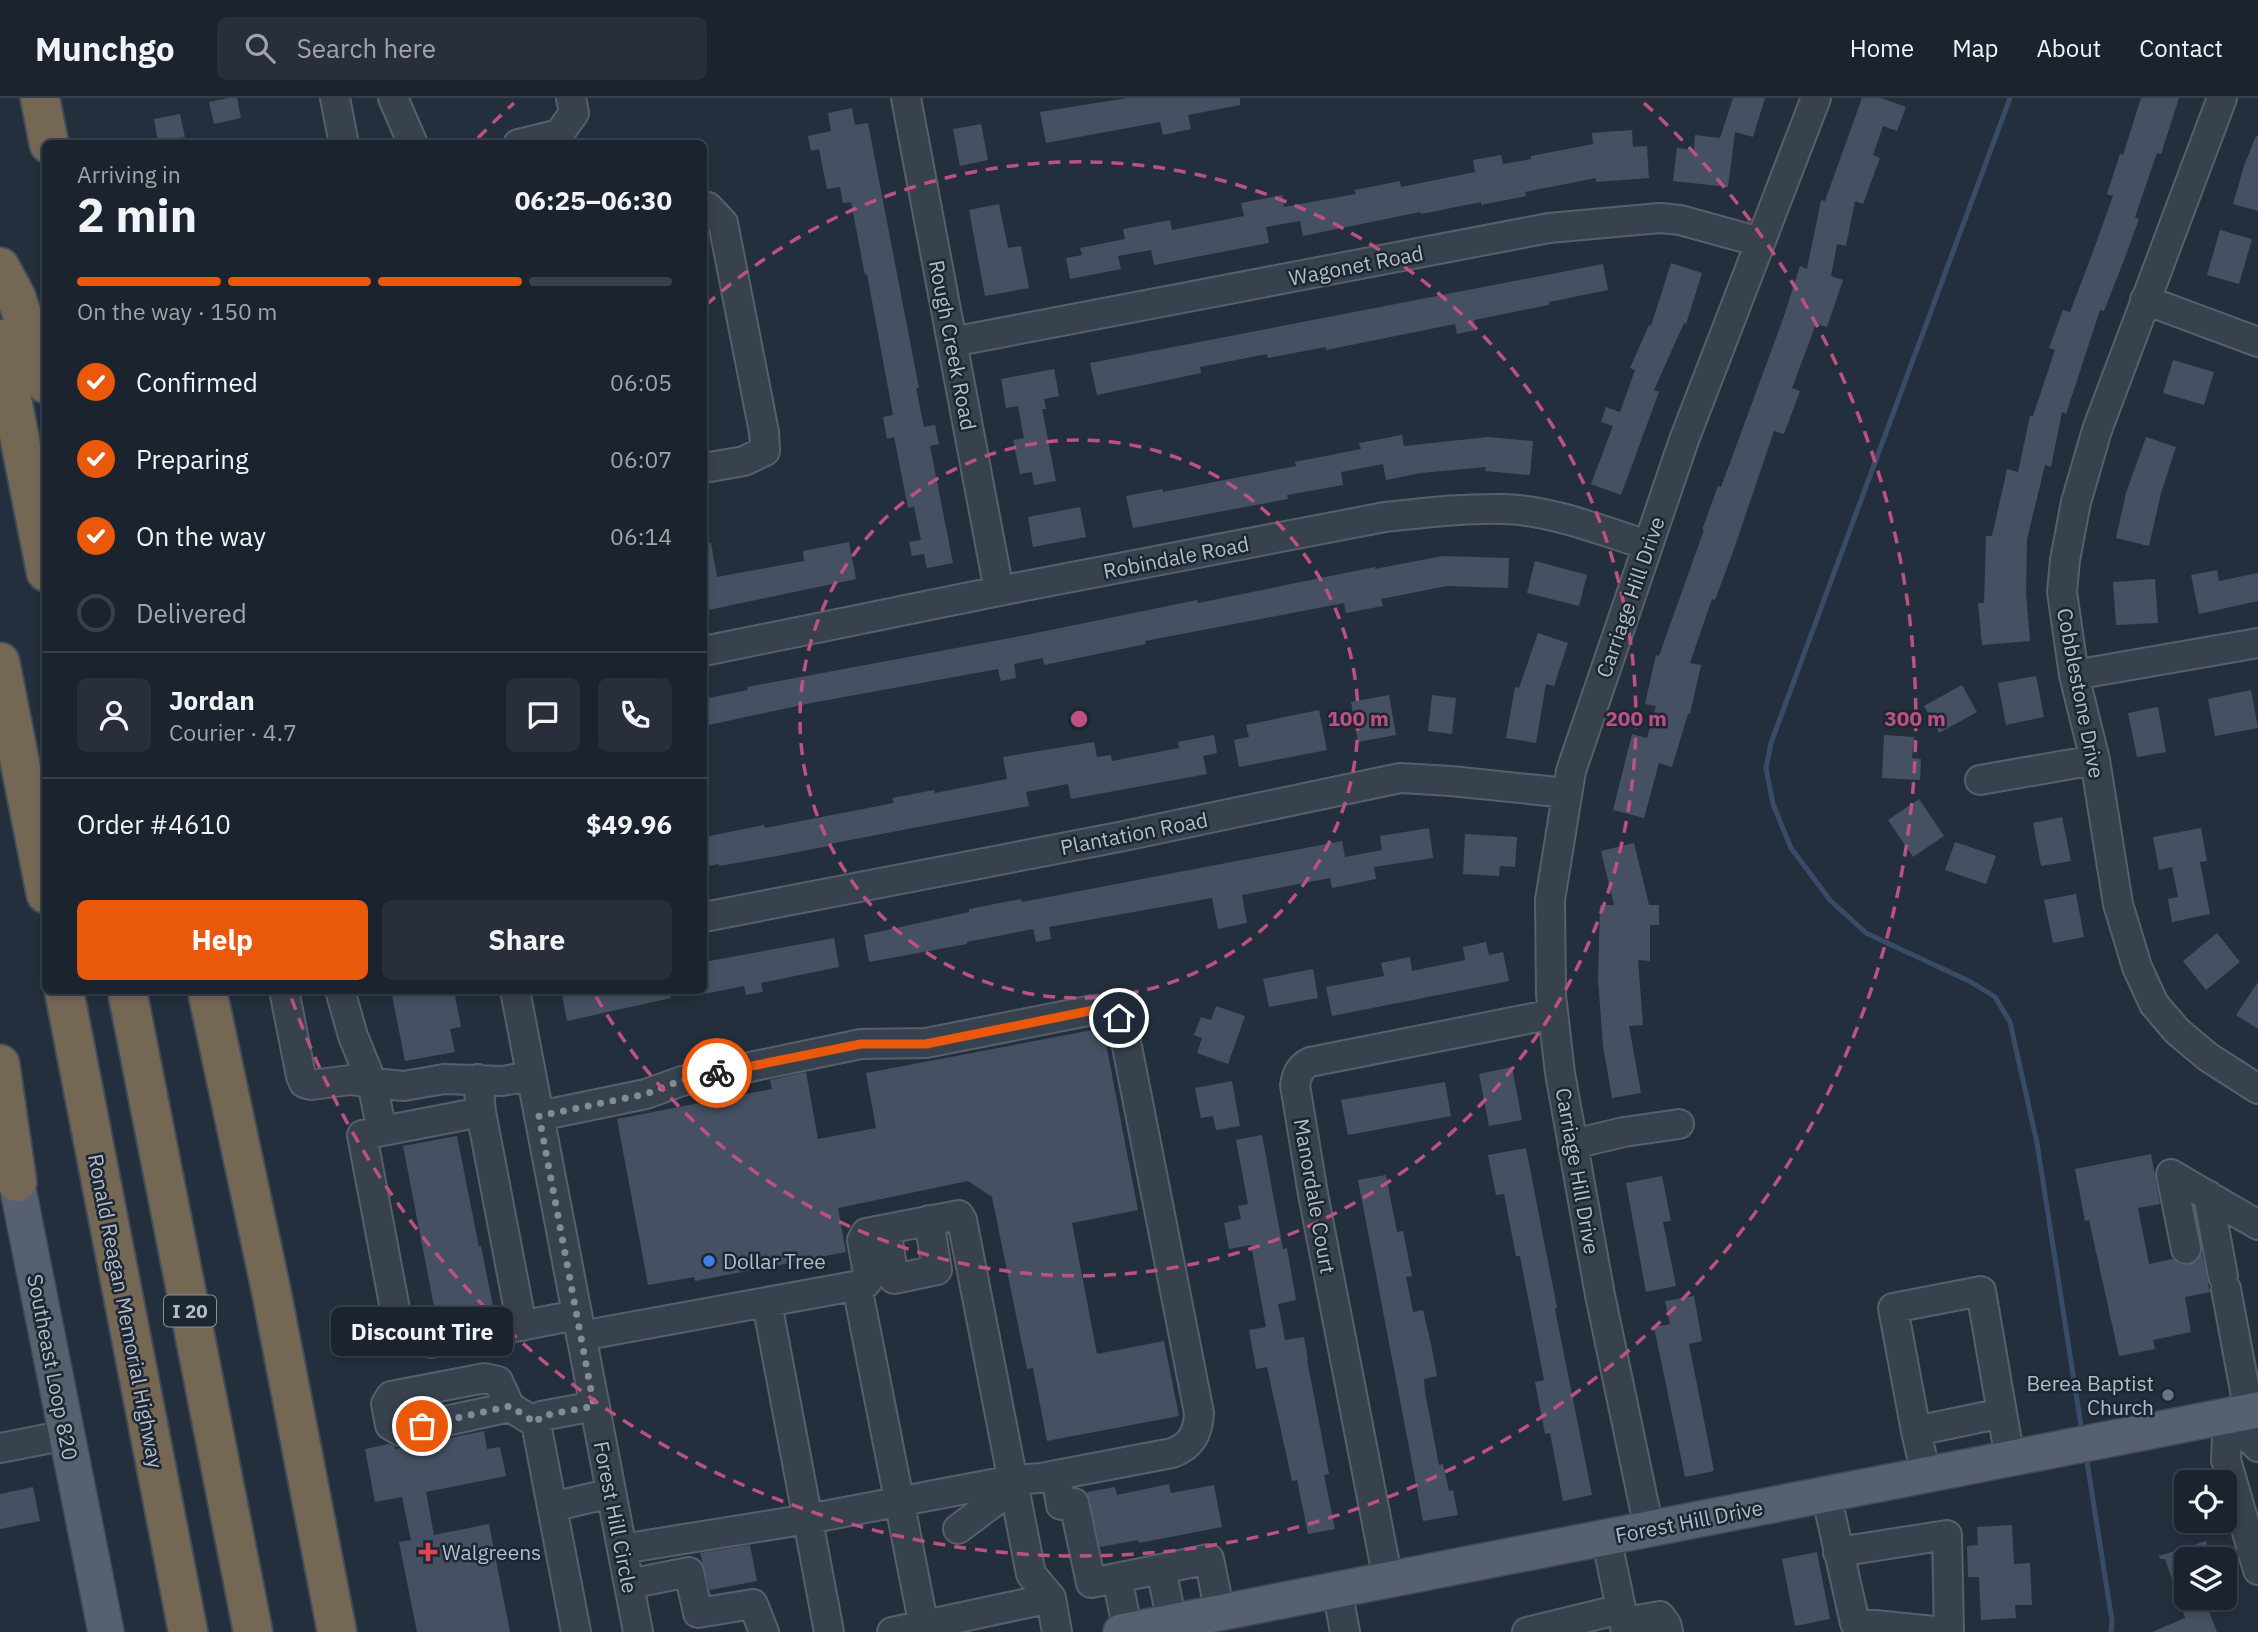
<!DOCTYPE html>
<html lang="en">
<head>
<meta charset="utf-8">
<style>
  body { margin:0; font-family:"IBM Plex Sans",sans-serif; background:#282f3a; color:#f1f3f6; height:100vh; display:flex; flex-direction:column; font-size:26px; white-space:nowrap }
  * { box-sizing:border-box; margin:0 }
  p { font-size:23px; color:#a0a4aa }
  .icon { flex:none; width:38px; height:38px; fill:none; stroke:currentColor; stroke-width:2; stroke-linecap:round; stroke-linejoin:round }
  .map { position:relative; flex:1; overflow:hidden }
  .details { position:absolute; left:42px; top:42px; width:665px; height:854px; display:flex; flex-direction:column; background:#1b232e; border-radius:10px; box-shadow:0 4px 10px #0003,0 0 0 2px #39404a }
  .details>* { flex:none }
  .buttons { position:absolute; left:2174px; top:1372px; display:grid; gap:14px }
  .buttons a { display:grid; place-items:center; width:63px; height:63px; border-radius:10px; background:#1b232e; box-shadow:0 4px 10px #0003,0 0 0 2px #39404a; font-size:35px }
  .pin { position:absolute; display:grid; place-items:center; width:60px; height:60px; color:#fff; margin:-30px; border:4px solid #fff; border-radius:50%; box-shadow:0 2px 7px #0007 }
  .courier { position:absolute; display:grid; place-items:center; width:70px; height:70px; margin:-35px; border:5px solid #ea580c; border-radius:50%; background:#fff; color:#222; box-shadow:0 2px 9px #0007 }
  .bubble { position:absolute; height:49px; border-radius:10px; background:#1b232e; box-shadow:0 4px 10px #0003,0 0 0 2px #39404a; font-size:23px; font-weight:700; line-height:49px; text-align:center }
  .overview em { font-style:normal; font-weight:700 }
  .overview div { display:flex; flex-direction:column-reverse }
  .overview { display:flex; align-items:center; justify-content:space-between; height:119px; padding:0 35px }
  h1 { font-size:46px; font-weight:700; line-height:52px }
  .bar { display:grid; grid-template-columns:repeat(4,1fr); gap:10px 7px; align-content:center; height:84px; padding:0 35px }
  .bar i { height:9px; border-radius:5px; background:#39404a }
  .bar .on { background:#ea580c }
  .bar p { grid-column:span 4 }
  .line { display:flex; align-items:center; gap:18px; padding:0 35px; border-top:2px solid #39404a }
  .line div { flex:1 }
  .round { display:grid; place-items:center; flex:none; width:74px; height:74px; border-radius:10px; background:#282f3a }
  ol { padding:0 35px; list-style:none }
  li { display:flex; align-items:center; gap:21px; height:77px }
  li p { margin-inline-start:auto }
  li .icon { padding:7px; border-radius:50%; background:#ea580c; color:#fff; stroke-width:4 }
  li:last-child { color:#a0a4aa }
  li i { width:38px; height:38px; border:4px solid #39404a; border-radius:50% }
  .button { display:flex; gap:14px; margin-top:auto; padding:14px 35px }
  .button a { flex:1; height:80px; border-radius:10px; background:#ea580c; color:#fff; font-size:28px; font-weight:700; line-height:80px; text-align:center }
  .button a+a { background:#282f3a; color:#f1f3f6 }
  header { display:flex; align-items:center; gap:42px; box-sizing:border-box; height:98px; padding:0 35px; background:#1b232e; border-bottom:2px solid #39404a }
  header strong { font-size:33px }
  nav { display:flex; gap:38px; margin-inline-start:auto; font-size:24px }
  .search { width:490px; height:63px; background:#282f3a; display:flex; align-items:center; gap:18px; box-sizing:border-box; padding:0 24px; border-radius:10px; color:#a0a4aa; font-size:26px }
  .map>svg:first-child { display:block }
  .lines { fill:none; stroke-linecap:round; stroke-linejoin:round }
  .stream { stroke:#394c67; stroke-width:5 }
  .building { fill:#455162 }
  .minor-casing { stroke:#565f6c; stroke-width:32 }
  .major-casing { stroke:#414a57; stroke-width:38 }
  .highway-casing { stroke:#434c59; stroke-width:42 }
  .minor { stroke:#38414e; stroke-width:28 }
  .major { stroke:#56606e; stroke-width:35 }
  .highway { stroke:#746855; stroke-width:38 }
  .done { stroke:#828b98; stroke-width:7; stroke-dasharray:0 12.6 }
  .route { stroke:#ea580c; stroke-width:9 }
  .ring { fill:none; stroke:#bd5182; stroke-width:3.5; stroke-dasharray:12 9 }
  .shop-dot { fill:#3f7fe0; stroke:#1d2633; stroke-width:2.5 }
  .worship-dot { fill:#6b7280; stroke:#1d2633; stroke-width:2.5 }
  .health-dot { fill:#e0444e; stroke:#1d2633; stroke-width:2.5 }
  .labels { text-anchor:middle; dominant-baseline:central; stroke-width:5; stroke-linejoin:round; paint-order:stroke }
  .shield { fill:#1d2633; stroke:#878f9c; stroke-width:2 }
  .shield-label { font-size:19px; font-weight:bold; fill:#b4bcc9 }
  .street-label { font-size:21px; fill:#b4bcc9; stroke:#1d2633 }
  .poi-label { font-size:21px; fill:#b4bcc9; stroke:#1d2633; text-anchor:start }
  .centre { fill:#bd5182; stroke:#1d2633; stroke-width:3.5 }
  .ring-label { font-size:21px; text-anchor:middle; font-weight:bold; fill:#bd5182; stroke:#1d2633; stroke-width:5; stroke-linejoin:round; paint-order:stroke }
</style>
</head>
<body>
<header>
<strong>Munchgo</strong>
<div class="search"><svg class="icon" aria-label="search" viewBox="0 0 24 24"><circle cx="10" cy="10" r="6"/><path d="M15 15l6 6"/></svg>Search here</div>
<nav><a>Home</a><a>Map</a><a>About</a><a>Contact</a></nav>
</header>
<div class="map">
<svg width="2258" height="1534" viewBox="0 0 2258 1534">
  <rect width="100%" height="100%" fill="#242f3e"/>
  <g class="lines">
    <path class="stream" d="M2010,0L1771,645L1766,670L1773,706L1791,750L1830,802L1866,835L1971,884L1995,899L2010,924L2037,1045L2082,1334
      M2086,1357L2112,1523L2111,1534"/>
  </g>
  <path class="building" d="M228,0H237L241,20L214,26L209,4Z
    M1127,0H1240V7L1188,17L1191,31L1163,37L1160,24L1046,45L1040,14Z
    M1733,0H1765L1753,39L1735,34L1728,89L1673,83L1677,50L1694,52L1695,37L1720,40Z
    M1862,0H1881L1906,9L1897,33L1883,28L1873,57L1880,60L1863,106L1855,103L1846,148L1837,146L1831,178L1843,182L1827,229L1816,226L1792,290L1800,293L1784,336L1774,333L1733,454L1715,502L1712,501L1690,565L1701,567L1690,616H1688L1672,669L1659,665L1644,720L1613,712L1632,636L1647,640L1656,608L1645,606L1656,557L1659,558L1704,432H1702L1718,388L1721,389L1783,221L1800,168L1807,171L1821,102L1825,103Z
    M2141,0H2179L2161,56L2157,55L2135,119L2139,121L2124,162L2104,213L2100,212L2066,316L2062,314L2051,369L2045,367L2027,441L2026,495L2030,543L1982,547L1978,505H1984L1986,438H1992L2007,371L2018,374L2030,318H2033L2055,252L2049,250L2063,212L2070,214L2094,151L2113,98L2107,96L2120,56L2123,57Z
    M852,10L855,27L868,25L919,290H916L924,329L935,327L939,346L930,348L953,465L927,470L924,456L912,458L909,444L921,442L914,409L908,410L894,339L887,341L883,319L893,317L867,176L865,177L851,104L843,105L840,89L827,91L819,51L811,53L808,38L831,33L828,15Z
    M180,16L185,39L158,44L154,21Z
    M981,26L988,62L960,68L953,31Z
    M1632,32L1633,49L1647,48L1649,80L1596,84V80L1525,94L1526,98L1481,107V104L1421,116L1420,114L1303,138L1300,123L1266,129L1269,145L1154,167L1151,152L1118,158L1121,171L1070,181L1066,160L1082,157L1080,150L1125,141L1123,131L1170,122L1172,132L1244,118L1241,105L1282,97L1284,109L1356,96L1355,92L1400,83L1401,89L1475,74L1473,62L1501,57L1503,66L1531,61V58L1593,46L1592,35Z
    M2256,38H2258V113L2233,106L2244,68Z
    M999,106L1008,150L1021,148L1029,190L985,198L969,112Z
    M2220,132L2252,141L2239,186L2207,177Z
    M1671,165L1702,175L1686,226L1684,225L1654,292L1659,294L1621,397L1591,386L1613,328L1601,324L1606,309L1620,314L1635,272L1630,270L1649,227L1651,228Z
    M1603,166L1608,192L1549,204V207L1474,222L1476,232L1457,236L1455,226L1326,252V249L1268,260L1267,256L1200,269L1201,275L1097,297L1090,265Z
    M2173,262L2214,274L2204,307L2163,295Z
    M1054,271L1059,298L1044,301L1046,311H1042L1056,383L1034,387L1032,374L1020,376L1013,342L1024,340L1018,308L1006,310L1001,281Z
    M1402,337L1404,348L1488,339L1533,343L1530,377L1485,373L1486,369L1421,375L1386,382L1383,366L1341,374L1343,387L1287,397L1288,401L1133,430L1126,398L1163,391V394L1296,368L1295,364L1361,351L1359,345Z
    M2146,339L2176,349L2161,395L2149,448L2116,440L2126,395Z
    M1080,409L1086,439L1033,449L1028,419Z
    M849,444L856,481L704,513V446L711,445L717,479L804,463L803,453Z
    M1442,458L1509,460L1508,490L1447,488L1381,501L1383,508L1346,515L1344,505L1145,543L1146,546L1044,567L1043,560L1014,566L1016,580L1001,583L998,571L811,605L704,628V601L748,592L747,589L1026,537L1197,502L1198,505L1375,469V471Z
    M1535,463L1587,477L1579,508L1527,495Z
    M2217,472L2219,483L2258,475V503L2199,516L2191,477Z
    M2155,481L2158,525L2116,527L2113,484Z
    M1538,535L1568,545L1554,588L1546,586L1536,645L1506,640L1515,589L1519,590Z
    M2036,578L2044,619L2006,627L1998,585Z
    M1962,587L1977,614L1939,635L1924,608Z
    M2251,592L2258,630L2215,638L2208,601Z
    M1389,597L1396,637L1358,644L1351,604Z
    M1432,597L1456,600L1452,636L1428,633Z
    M2158,609L2166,654L2137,659L2128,615Z
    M1319,612L1327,652L1239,669L1234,642L1249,639L1246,627Z
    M1214,637L1217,655L1203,658L1207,676L1071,701L1068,686L1026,694L1029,708L829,746V748L777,758L719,768V766L704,769V739L764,727L765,730L894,705L892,700L934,692L935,695L1007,681L1003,659L1094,644L1097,659L1111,657L1112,663L1179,650L1178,644Z
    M1884,637L1914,639L1912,660L1921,661L1920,682L1882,680Z
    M1919,701L1944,738L1913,759L1888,722Z
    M2062,719L2071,763L2041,768L2033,725Z
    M1429,730L1433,760L1374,769L1376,781L1332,790L1330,780L1242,797L1247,825L1218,831L1212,800L1049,829L1051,841L1036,844L1033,831L967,844V846L869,864L864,837L969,814V811L1021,801L1022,804L1342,743L1345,759L1382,752L1380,738Z
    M2201,730L2207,763L2200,764L2210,816L2172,824L2168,801L2178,799L2172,769L2159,772L2153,739Z
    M1465,736L1517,739L1515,769L1500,768L1499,778L1463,776Z
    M1955,744L1996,758L1986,786L1945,772Z
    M1634,745L1649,807H1659V827H1650V863L1638,862L1643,927L1629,928L1641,995L1612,1000L1603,948L1598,881L1600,807H1614L1601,753Z
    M2076,796L2084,839L2053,845L2044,802Z
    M2217,835L2240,864L2206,892L2183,863Z
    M834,840L839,869L761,885L763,894L746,897L744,888L704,896V864Z
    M1486,844L1489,857L1503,854L1509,883L1332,918L1326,889L1384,878L1381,865L1410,859L1412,873L1465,862L1463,849Z
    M1313,871L1318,900L1269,909L1263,881Z
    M2258,884V931L2236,917Z
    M391,892H454L461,929L450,931L455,954L405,963Z
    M561,892H670L671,900L567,923Z
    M1216,908L1245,918L1228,966L1197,955L1202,940L1194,937L1201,919L1211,922Z
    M1103,930L1138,1112L1072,1125L1097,1256L1164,1243L1179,1318L1047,1343L1033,1270L1027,1271L992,1099L968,1083L838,1110L846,1154L695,1183L694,1179L648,1187L617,1021L772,991L770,982L806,974L818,1041L876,1030L866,975Z
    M1512,969L1522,1022L1489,1028L1479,976Z
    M1232,983L1240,1028L1216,1032L1213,1018L1201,1020L1195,990Z
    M1445,984L1451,1018L1348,1037L1341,1002Z
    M1262,1037L1283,1151L1287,1150L1296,1202L1278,1206L1285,1242L1304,1239L1308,1262H1307L1329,1376L1324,1377L1335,1431L1308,1436L1297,1382L1292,1383L1267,1269L1256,1271L1249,1232L1266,1229L1251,1147L1229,1151L1224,1125L1241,1121L1238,1108L1248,1106L1236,1042Z
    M457,1038L479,1149L481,1148L494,1213L437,1224L403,1048Z
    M1526,1050L1557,1210L1555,1211L1592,1397L1563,1403L1550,1335L1545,1336L1535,1284L1544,1282L1520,1158H1516L1504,1096L1496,1097L1488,1057Z
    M2151,1056L2160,1106L2138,1110L2149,1166L2173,1161L2180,1166L2189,1167L2197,1163L2202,1155L2210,1194L2185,1199L2191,1234L2153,1242L2155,1251L2119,1258L2089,1122L2085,1123L2075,1071Z
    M1386,1077L1397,1134L1403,1133L1412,1178L1406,1179L1413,1214L1423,1212L1431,1246L1437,1278L1424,1281L1425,1294L1439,1367L1443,1366L1449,1393L1453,1392L1458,1417L1423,1423L1358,1082Z
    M1662,1078L1671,1123L1663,1124L1676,1188L1646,1194L1626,1085Z
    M1694,1198L1702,1243L1689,1246L1714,1373L1685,1379L1654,1229L1670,1226L1665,1203Z
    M484,1333L487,1351L500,1349L506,1378L426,1394L434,1437L489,1426L510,1534H417L399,1444L411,1442L402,1399L375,1404L365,1351L389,1346L395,1348V1351Z
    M1169,1386L1171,1395L1214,1387L1222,1429L1139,1445L1138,1442L1100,1449L1087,1394L1115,1389L1117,1397Z
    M33,1389L40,1423L0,1431V1396Z
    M2012,1427L2014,1466L2030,1465L2032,1507H2015L2016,1520L1981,1522L1979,1479H1968L1967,1448L1978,1447L1977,1429Z
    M2206,1443L2212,1461H2186V1500H2204L2217,1534H2152L2185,1520L2165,1461H2160L2159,1458Z
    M750,1447L757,1483L710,1492L700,1455Z
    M1817,1454L1830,1521L1795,1528L1782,1461Z"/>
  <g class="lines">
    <g class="minor-casing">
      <path id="minor" d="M335,0L344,46
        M393,0L413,46
        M906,0L999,493
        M2222,0L2097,332L2076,404L2065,462L2062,494L2074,577L2095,662L2118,806L2137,869L2154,906L2177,933L2208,959L2258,991
        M518,46L559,36L574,15L571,0
        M704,110L708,109L723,125L764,334L765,353L744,363L704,370
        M2145,202L2258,244
        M952,244L1549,130L1660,120L1680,122L1760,144
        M704,553L999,493L1385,419C1424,415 1464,410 1503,411C1552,412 1602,433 1648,447
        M2074,577L2258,545
        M1980,682L2095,662
        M704,819L1124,738L1400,680L1451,683L1567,695
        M284,892L301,978L304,985L311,987L350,982L372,985L382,1033
        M340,892L353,938L372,985L404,988L444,981L502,983L531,978
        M515,892L638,1534
        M478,981L481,1014L362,1037L399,1232L413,1241L430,1245L577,1217
        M481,1014L522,1228
        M539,1018L646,996L682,983L861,946L926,945L1093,912C1106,910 1117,917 1123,928L1199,1315C1198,1336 1191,1348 1172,1355L1041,1380L1013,1382L808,1421L622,1451
        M1573,1046L1624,1034L1679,1026
        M2208,1097L2223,1178
        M886,1131L894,1181L937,1172L929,1122
        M2186,1151L2171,1076L2258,1127
        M857,1188L925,1534
        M2226,1191L2249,1314
        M767,1205L829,1534
        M581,1238L865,1186L869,1181L862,1142L866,1135L959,1117L962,1122L1031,1476L1051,1500L1057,1534
        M510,1309L498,1283L485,1280L391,1298L386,1306L390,1327L400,1333L510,1309L536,1325
        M1916,1333L1893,1210L1981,1193L2002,1315
        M2258,1349L2228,1318L2226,1362L2258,1472
        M0,1350L67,1337
        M1926,1377L1916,1333L2002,1315L2010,1360
        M1056,1378L1061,1407L1074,1405L1091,1485L1161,1471
        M1826,1396L1855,1525L1944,1534
        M552,1409L536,1325L541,1318L595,1308
        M958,1431L1014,1389
        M1649,1431L1600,1197L1560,975L1551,897L1550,802L1571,673L1684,342L1816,0
        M1606,1439L1626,1534
        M1838,1454L1947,1437L1949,1534
        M1117,1480L1128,1533
        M1388,1482L1313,1096L1295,987C1297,976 1300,969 1310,964L1553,916
        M629,1486L689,1474L698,1515L753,1506L764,1534
        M1337,1492L1345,1534
        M1172,1524L1161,1471L1209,1461L1220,1515
        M1624,1524L1660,1518L1666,1526L1668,1534
        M576,1534L552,1409L611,1395
        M892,1534L1051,1500
        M1527,1534L1621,1511"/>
    </g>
    <g class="major-casing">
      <path id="major" d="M11,1056L106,1534
        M1121,1534L2258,1312"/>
    </g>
    <g class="highway-casing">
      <path id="highway" d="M40,0L49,46
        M0,169L16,199L46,286
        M0,241L46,474
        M0,564L46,796
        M64,892L188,1534
        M127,892L253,1534
        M207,892L271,1192L337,1534
        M0,966L17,1084"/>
    </g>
    <use href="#minor" class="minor"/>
    <use href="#major" class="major"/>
    <use href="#highway" class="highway"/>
  </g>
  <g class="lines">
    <path class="done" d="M422,1328L510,1308L536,1325L541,1318L594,1308L539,1018L646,996L682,982L717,975"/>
    <path class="route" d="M717,975L861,946H926L1099,911L1119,920"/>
  </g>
  <g class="ring">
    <circle cx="1079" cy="621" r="279"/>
    <path d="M706 207A557 557 0 1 1 594 895"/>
    <path d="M478 40A836 836 0 0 1 514 5M1644 5A836 836 0 1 1 289 893"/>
  </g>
  <circle class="shop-dot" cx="709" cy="1163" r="7"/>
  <circle class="worship-dot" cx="2168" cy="1297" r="7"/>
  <path class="health-dot" d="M424.5 1443.5h7v7h7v7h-7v7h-7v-7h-7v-7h7z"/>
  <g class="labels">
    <rect class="shield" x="164" y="1197.5" width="52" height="31" rx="5"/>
    <g class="shield-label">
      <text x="190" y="1213">I 20</text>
    </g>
    <g class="street-label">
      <text transform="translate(1356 167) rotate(-11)">Wagonet Road</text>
      <text transform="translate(953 247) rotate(79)">Rough Creek Road</text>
      <text transform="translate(1176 459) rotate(-11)">Robindale Road</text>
      <text transform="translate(1630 499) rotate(-71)">Carriage Hill Drive</text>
      <text transform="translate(2081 595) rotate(79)">Cobblestone Drive</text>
      <text transform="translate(1134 735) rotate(-11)">Plantation Road</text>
      <text transform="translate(1578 1073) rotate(80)">Carriage Hill Drive</text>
      <text transform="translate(1315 1098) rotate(80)">Manordale Court</text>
      <text transform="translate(126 1213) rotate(79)">Ronald Reagan Memorial Highway</text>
      <text transform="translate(53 1269) rotate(79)">Southeast Loop 820</text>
      <text transform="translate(616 1419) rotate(79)">Forest Hill Circle</text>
      <text transform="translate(1689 1423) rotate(-11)">Forest Hill Drive</text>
    </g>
    <g class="poi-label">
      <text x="723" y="1163">Dollar Tree</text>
      <text x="2154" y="1285" text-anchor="end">Berea Baptist<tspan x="2154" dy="24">Church</tspan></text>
      <text x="442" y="1454">Walgreens</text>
    </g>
  </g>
  <circle cx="1079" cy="621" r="10" class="centre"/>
  <g class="ring-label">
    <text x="1358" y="628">100 m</text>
    <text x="1636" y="628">200 m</text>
    <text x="1915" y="628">300 m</text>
  </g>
</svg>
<div class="buttons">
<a><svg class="icon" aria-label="locate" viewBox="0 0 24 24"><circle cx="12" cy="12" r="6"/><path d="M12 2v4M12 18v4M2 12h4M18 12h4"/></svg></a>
<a><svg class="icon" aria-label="layers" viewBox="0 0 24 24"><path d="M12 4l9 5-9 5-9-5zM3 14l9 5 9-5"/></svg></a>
</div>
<div class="pin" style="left:422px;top:1328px;background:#ea580c"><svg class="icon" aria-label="bag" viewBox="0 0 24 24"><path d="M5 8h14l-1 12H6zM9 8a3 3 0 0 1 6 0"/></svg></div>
<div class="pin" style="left:1119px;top:920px;background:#1f2937"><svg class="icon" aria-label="home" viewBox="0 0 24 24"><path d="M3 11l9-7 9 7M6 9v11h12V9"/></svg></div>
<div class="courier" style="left:717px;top:975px"><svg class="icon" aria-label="bike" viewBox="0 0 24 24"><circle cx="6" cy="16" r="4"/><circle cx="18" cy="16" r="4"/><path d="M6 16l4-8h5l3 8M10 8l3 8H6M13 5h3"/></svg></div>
<div class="bubble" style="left:331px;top:1209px;width:182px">Discount Tire</div>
<section class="details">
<div class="overview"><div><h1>2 min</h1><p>Arriving in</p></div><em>06:25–06:30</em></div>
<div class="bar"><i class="on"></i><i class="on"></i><i class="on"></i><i></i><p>On the way · 150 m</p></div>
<ol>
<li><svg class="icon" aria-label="check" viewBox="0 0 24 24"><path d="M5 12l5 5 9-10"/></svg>Confirmed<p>06:05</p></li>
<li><svg class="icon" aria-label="check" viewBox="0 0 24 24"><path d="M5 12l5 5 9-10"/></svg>Preparing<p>06:07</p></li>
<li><svg class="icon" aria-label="check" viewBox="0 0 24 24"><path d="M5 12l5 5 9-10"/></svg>On the way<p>06:14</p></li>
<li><i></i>Delivered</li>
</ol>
<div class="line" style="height:126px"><a class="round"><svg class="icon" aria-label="person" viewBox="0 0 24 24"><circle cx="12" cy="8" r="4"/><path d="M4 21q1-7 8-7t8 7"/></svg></a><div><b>Jordan</b><p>Courier · 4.7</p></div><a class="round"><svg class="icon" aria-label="chat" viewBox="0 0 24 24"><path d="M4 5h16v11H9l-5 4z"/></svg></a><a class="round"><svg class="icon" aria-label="phone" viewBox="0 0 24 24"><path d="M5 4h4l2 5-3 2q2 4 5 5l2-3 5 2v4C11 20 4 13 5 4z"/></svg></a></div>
<div class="line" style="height:91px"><div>Order #4610</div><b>$49.96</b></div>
<div class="button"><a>Help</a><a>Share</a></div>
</section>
</div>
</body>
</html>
